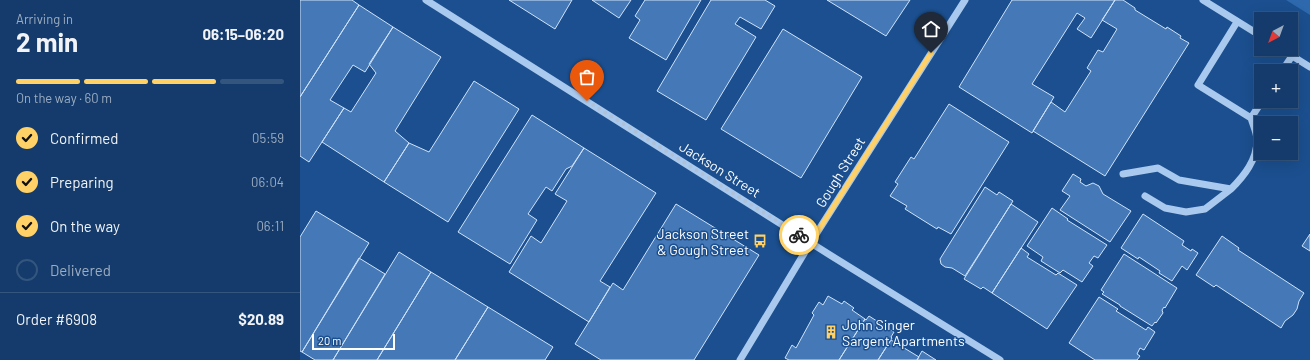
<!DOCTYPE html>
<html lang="en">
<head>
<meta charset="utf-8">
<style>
  body { margin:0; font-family:Barlow,sans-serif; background:#1d4271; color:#f1f3f6; height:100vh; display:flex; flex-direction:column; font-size:15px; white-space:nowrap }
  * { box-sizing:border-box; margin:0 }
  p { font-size:13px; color:#9dadc1 }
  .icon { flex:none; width:22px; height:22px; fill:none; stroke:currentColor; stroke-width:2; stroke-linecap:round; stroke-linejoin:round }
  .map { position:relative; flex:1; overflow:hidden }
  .sheet { display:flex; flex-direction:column; background:#143b6b; width:300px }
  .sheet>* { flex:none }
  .needle { width:26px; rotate:221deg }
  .tools { position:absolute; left:954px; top:12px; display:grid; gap:8px }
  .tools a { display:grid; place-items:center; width:44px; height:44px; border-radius:0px; background:#143b6b; box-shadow:0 4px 16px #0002,0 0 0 1px #33557e; font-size:20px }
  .scale { position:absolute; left:12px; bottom:10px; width:83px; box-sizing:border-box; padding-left:4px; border:2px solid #fff; border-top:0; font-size:11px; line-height:14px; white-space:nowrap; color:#fff; -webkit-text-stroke:3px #1b4f8f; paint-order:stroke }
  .pin { position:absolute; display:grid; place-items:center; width:34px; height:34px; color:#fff; margin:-41px -17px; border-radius:50% 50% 50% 0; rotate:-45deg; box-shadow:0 0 4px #0007 }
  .pin .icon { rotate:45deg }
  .courier { position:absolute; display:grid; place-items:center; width:40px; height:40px; margin:-20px; border:3px solid #ffd166; border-radius:50%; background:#fff; color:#222; box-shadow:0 1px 5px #0007 }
  .head em { font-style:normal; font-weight:700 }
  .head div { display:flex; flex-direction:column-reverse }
  .head { display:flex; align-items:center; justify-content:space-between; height:68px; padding:0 16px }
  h1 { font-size:26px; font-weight:700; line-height:30px }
  .bar { display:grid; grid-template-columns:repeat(4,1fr); gap:6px 4px; align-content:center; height:48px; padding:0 16px }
  .bar i { height:5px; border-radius:3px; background:#33557e }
  .bar .active { background:#ffd166 }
  .bar p { grid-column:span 4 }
  .line { display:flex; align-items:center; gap:10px; padding:0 16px; border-top:1px solid #33557e }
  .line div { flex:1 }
  ol { padding:0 16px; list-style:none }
  li { display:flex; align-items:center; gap:12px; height:44px }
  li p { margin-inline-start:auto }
  li .icon { padding:4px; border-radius:50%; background:#ffd166; color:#111; stroke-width:4 }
  li:last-child { color:#9dadc1 }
  li i { width:22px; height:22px; border:2px solid #33557e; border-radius:50% }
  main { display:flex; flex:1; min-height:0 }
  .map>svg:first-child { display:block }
  .green { fill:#2e69ad }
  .building { fill:#4478b7; stroke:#cfe3fa }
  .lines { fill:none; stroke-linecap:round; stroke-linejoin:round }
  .minor { stroke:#a9c9ee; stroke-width:7 }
  .done { stroke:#afc1d8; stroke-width:4; stroke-dasharray:0 7.2 }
  .route { stroke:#ffd166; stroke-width:5 }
  .labels { text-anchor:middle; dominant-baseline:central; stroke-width:3; stroke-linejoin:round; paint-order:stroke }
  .street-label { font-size:14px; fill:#fff; stroke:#1b4f8f }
  .poi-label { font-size:14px; fill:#fff; stroke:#1b4f8f; text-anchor:end }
</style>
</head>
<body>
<main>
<section class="sheet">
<div class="head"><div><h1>2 min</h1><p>Arriving in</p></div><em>06:15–06:20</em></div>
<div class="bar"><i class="active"></i><i class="active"></i><i class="active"></i><i></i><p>On the way · 60 m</p></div>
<ol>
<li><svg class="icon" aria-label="check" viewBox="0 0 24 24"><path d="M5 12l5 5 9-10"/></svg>Confirmed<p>05:59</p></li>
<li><svg class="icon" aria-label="check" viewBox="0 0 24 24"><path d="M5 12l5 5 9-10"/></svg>Preparing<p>06:04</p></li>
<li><svg class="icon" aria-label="check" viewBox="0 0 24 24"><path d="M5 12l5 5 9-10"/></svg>On the way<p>06:11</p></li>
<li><i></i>Delivered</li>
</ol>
<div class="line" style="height:52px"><div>Order #6908</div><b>$20.89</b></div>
</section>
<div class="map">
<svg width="1010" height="360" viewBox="0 0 1010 360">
  <rect width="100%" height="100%" fill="#1b4f8f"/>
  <path class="green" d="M986,0H1010V15Z"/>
  <path class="building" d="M0,0H52L59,5L0,97Z
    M209,0H272L255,29Z
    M292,0H331L319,18Z
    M345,0H401L366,60L329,38L340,20L335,16Z
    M411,0H465L475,6L461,29L440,17L435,24L456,37L406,120L357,91Z
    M527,0H610L586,36Z
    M712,0H815L791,38L777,29L785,18L777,13L732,84L754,97L732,133L659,87Z
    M815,0H823L835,8V10L866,29L867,27L881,36L880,38L889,43L805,176L733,131L751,102L765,112L791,71L787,68L798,50L803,52L817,29L802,20Z
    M59,5L93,27L65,72L53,65L30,100L44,108L9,162L0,156V97Z
    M93,27L141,57L95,131L109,143L84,182L22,142L44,108L51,112L76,73L69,64Z
    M483,29L562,77L501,178L421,129Z
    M174,81L219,109L148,222L84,182L109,143L129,152Z
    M649,104L709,142L651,234L638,227L637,229L605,209L607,206L590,196L598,184L595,182L611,157L614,159Z
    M232,115L284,148L272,166L266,169L252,191L246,187L228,214L237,220L210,264L158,232Z
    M284,148L356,193L300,281L310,287L289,322L209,272L231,236L241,243L267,201L255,194Z
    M773,174L781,179L780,182L786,186L793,183L799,186L803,194L831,211L810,242L760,210L770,196L762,191Z
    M685,187L697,195L699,192L713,201L665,276L652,268L645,267L641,264L640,259Z
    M376,204L459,255L394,360H301L275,344L313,283L323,290Z
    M711,204L738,222L692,293L683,287L681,289L664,279Z
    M752,208L768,219L767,220L807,245L798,258L794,256L789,263L793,266L782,282L763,270L760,273L741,261L743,257L727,246Z
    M16,211L69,243L2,352L0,351V237Z
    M843,214L884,241L882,245L891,251L892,249L898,253L887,270L882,266L872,281L859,273L860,271L839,257L838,259L821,248Z
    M1010,234V251L1002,246Z
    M922,236L939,248L938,250L1004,293L999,301L997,309L993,315L985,321L981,328L916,285L914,287L896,275Z
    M721,248L729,254L727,257L756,275L758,273L777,285L747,329L692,293Z
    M99,252L131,272L77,360H33Z
    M824,254L877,288L865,308L864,307L862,310L863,313L856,323L855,322L852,326L820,306V305L802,294L804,292L801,290Z
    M59,258L85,274L33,360H15L2,352Z
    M131,272L188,307L155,360H77Z
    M528,296L542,304L544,301L554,308L552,310L565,319L539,360H489L485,358L492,345L496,348L514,315L512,313L519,302L523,305Z
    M799,297L818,309L816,311L846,330L848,327L855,332L844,350L840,348L837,354L840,356L837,360H795L769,343Z
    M188,307L253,347L245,360H155Z
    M569,316L594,332L591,337L592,338L578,360H539L565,319L566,320Z
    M591,340L619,357L617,360H578Z
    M622,351L636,360H617Z"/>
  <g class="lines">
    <path class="minor" d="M126,0L530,255L700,360
      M903,0L961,36
      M937,22L898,85L951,118
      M981,49L1010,67
      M982,71L992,56
      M823,174L858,168L879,180L931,189C944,176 957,160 957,140C957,133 953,125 951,118L962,101
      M845,196L865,208L886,212L905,209L931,189
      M440,360L511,242L665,0"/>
  </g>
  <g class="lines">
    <path class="done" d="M287,101L499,235"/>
    <path class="route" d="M499,235L511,242L631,53"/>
  </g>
  <defs>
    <g id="bus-bare" transform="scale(1.08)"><path d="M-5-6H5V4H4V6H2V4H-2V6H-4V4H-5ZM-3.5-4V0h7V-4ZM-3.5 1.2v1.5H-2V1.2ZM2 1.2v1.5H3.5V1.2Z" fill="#ffd166" stroke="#1b4f8f" stroke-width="2.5" paint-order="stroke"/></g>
    <g id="building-bare" transform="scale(1.08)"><path d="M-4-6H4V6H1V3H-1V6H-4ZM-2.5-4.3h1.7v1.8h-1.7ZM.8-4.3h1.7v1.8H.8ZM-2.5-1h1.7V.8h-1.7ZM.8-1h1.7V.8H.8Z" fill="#ffd166" stroke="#1b4f8f" stroke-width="2.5" paint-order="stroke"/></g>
  </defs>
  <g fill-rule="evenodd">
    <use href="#bus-bare" x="460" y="241"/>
    <use href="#building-bare" x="531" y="332"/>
  </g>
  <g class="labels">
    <g class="street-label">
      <text transform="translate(420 169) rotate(32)">Jackson Street</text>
      <text transform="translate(540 172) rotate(-58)">Gough Street</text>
    </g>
    <g class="poi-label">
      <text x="449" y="233">Jackson Street<tspan x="449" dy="16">&amp; Gough Street</tspan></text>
      <text x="542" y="324" text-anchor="start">John Singer<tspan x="542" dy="16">Sargent Apartments</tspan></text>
    </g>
  </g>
</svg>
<div class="tools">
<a><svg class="needle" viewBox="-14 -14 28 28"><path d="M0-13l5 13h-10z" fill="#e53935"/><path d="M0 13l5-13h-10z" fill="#9dadc1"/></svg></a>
<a>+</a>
<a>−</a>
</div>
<div class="scale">20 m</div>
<div class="pin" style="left:287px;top:101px;background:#ea580c"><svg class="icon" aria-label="bag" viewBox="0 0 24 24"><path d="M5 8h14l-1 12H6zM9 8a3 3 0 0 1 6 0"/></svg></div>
<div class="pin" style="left:631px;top:53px;background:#1f2937"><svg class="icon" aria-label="home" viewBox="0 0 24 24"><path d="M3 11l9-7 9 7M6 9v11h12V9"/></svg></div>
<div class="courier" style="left:499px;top:235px"><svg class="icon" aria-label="bike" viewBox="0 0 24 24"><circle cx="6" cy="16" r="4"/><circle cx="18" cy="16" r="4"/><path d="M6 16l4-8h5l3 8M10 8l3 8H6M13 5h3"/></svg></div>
</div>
</main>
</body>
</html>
